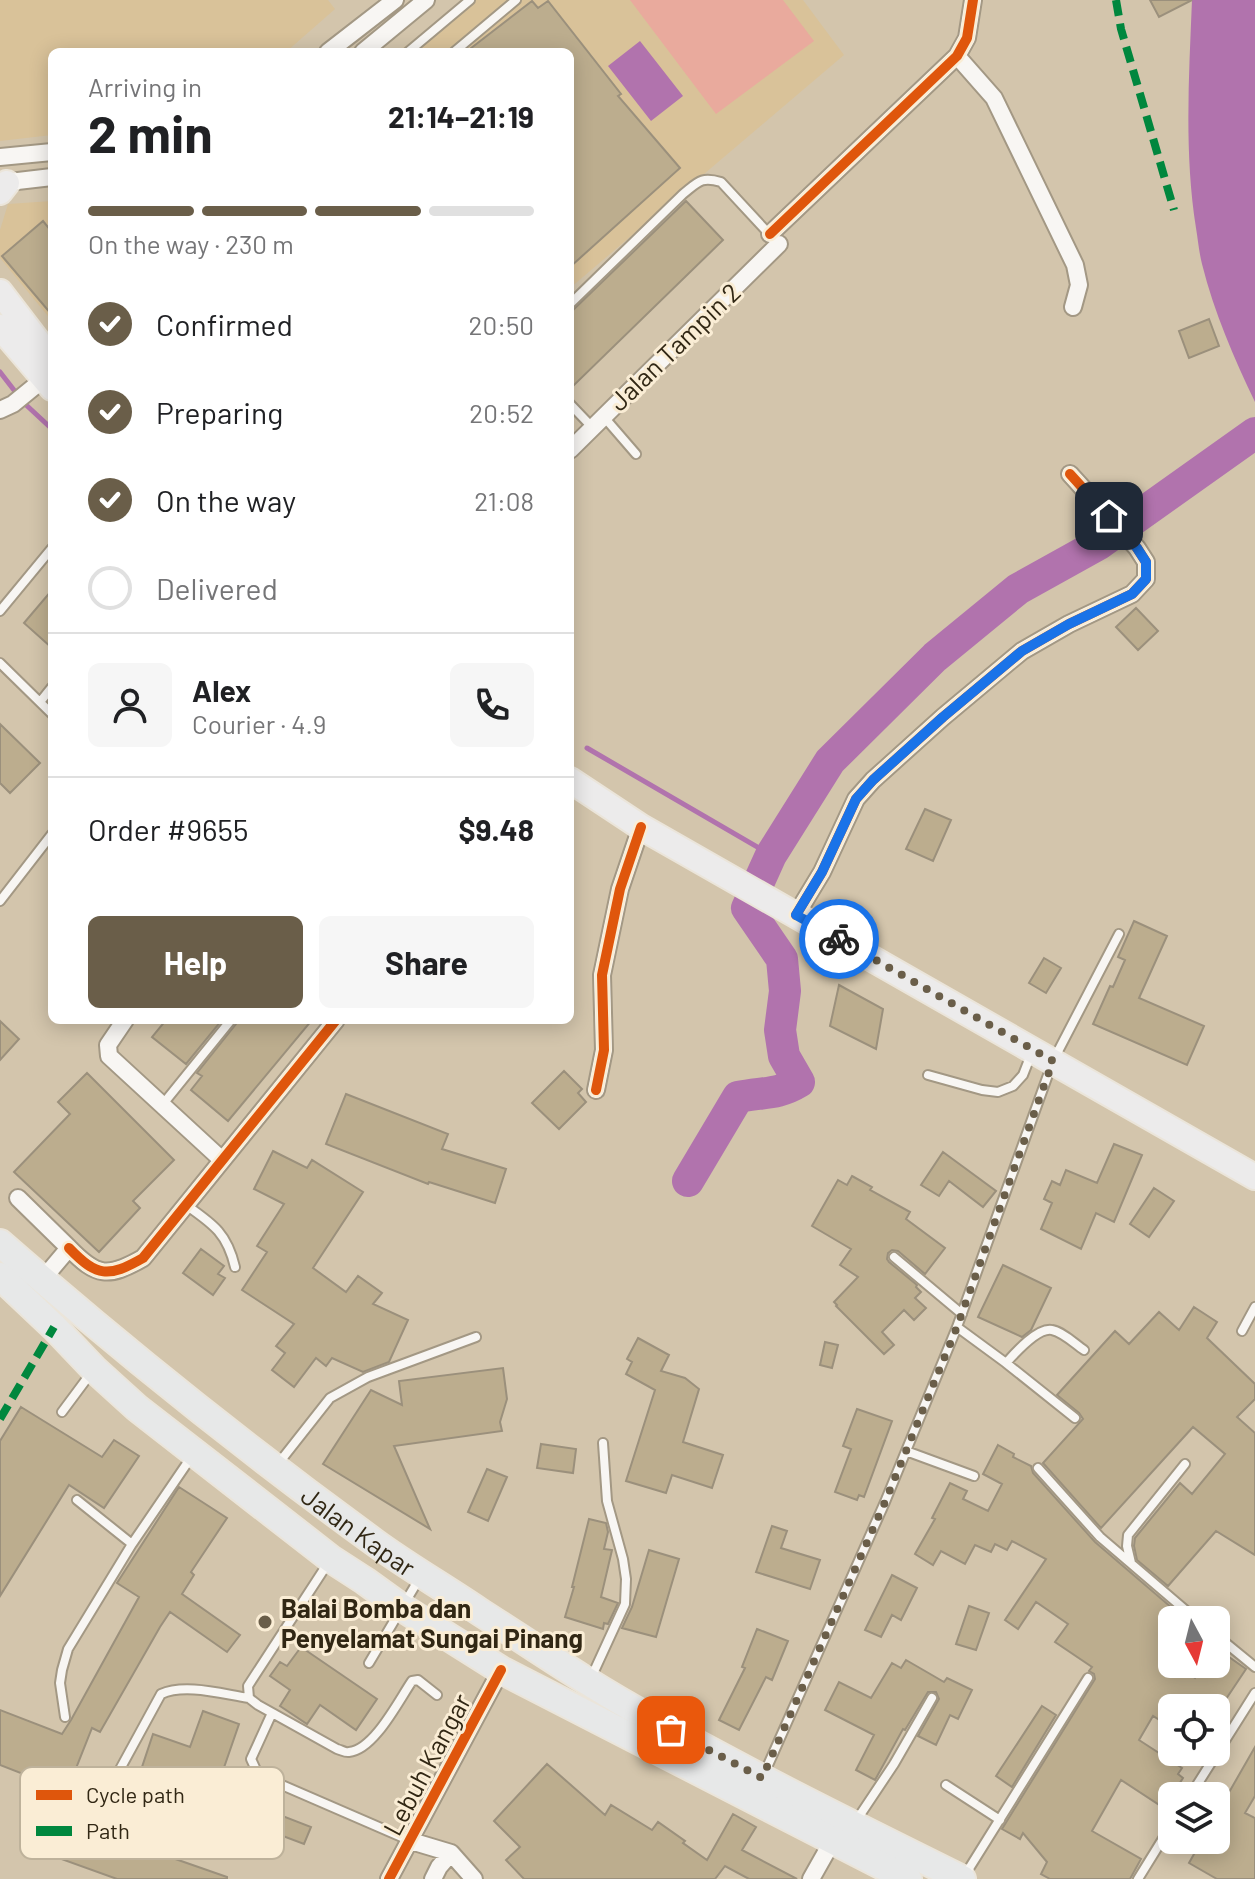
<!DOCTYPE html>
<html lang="en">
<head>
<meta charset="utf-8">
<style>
  body { margin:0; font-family:Barlow,sans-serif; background:#f6f6f6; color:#202124; height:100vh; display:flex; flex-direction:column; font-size:30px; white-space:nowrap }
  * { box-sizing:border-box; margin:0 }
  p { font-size:26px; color:#757577 }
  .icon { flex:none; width:44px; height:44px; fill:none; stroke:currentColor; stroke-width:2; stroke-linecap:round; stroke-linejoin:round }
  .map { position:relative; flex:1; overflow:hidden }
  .sheet { position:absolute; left:48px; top:48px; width:526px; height:976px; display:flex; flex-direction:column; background:#fff; border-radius:12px; box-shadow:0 4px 20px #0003 }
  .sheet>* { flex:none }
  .needle { width:52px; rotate:173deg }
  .fabs { position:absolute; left:1158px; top:1606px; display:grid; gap:16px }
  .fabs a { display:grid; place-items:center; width:72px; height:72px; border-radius:12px; background:#fff; box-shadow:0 4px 20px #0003; font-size:40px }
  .pin { position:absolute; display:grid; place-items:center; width:68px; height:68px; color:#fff; margin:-34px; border-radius:16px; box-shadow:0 4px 12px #0006 }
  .courier { position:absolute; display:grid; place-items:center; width:80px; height:80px; margin:-40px; border:6px solid #1a73e8; border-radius:50%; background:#fff; color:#222; box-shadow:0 2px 10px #0007 }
  .head em { font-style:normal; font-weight:700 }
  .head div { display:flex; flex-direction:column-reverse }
  .head { display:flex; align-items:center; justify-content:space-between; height:136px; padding:0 40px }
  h1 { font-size:52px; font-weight:700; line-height:60px }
  .bar { display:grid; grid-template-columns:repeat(4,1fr); gap:12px 8px; align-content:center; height:96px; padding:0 40px }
  .bar i { height:10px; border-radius:6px; background:#e0e0e0 }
  .bar .active { background:#6a5e49 }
  .bar p { grid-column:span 4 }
  .line { display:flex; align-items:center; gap:20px; padding:0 40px; border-top:2px solid #e0e0e0 }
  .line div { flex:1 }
  .round { display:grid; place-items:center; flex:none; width:84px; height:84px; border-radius:12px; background:#f6f6f6 }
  ol { padding:0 40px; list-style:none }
  li { display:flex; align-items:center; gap:24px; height:88px }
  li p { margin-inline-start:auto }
  li .icon { padding:8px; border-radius:50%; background:#6a5e49; color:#fff; stroke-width:4 }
  li:last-child { color:#757577 }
  li i { width:44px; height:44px; border:4px solid #e0e0e0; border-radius:50% }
  .primary-button { display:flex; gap:16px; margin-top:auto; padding:16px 40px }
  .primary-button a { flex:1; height:92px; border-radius:12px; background:#6a5e49; color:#fff; font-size:32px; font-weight:700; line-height:92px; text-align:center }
  .primary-button a+a { background:#f6f6f6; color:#202124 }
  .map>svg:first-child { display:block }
  .built { fill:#d9c299 }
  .green { fill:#e9aa9d }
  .water { fill:#b173ad }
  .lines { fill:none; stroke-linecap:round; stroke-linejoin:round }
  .stream { stroke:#b173ad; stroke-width:5 }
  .river { stroke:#b173ad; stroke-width:32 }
  .building { fill:#bcad8e; stroke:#9b907c; stroke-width:2 }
  .service-casing { stroke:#a39884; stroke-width:12 }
  .minor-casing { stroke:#a39884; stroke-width:20 }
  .primary-casing { stroke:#ebe5da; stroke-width:28 }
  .trunk-casing { stroke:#ebe5da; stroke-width:30 }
  .service { stroke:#f8f6f3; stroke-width:8 }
  .minor { stroke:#f8f6f3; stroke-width:16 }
  .primary { stroke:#ecebeb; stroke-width:24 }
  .trunk { stroke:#e7e8e8; stroke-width:26 }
  .quiet { stroke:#00873e; stroke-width:8; stroke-dasharray:16 8; stroke-linecap:butt }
  .cycleway-casing { stroke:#faedd5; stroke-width:15 }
  .cycleway { stroke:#df560c; stroke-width:10 }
  .done { stroke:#6a5e49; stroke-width:8; stroke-dasharray:0 14.4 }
  .route { stroke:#1a73e8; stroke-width:10 }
  .poi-dot { fill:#6a5e49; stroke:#faedd5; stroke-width:3 }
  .labels { text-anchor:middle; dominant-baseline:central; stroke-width:6; stroke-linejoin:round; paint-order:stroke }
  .street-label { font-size:26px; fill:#312714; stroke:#faedd5 }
  .poi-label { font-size:26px; font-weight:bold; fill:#312714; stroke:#faedd5; text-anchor:start }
  .key { fill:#faedd5; stroke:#beb29b; stroke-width:2 }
  .key-label { font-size:22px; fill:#312714 }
</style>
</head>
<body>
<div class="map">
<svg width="1255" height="1879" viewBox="0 0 1255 1879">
  <rect width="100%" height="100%" fill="#d3c5ac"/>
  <path class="built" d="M0,0H328L335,9L286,52H52V135L0,141Z
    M464,0H803L844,55L570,288V52H398Z
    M52,201V321L0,258V230L8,204Z"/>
  <path class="green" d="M630,0H783L814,41L716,114Z"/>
  <path class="water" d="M1192,0H1255V402C1234,358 1214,312 1202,264C1199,252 1198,240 1196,228C1184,152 1189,76 1192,0Z
    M640,41L683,96L651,121L608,66Z"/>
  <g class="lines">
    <path class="stream" d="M0,372L17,394
      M24,403L52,429
      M587,748L771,855"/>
    <path class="river" d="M688,1181L738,1097C762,1092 778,1095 799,1082L784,1056L780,1030L785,991L782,959L747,908L771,855L830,761L935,657L1018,589L1099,544L1255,433"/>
  </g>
  <path class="building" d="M1150,0H1192L1159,17Z
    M532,1L538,8L548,1L621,94L618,96L680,168L570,267V52H466Z
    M686,201L723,240L570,389V313Z
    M43,221L52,232V315L2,256Z
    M1209,319L1219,346L1189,358L1179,331Z
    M52,590V648L24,623Z
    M1136,608L1158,631L1138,650L1116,627Z
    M0,724L40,763L10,793L0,783Z
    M925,809L951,820L933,861L906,849Z
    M1134,921L1167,936L1139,998L1204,1026L1187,1065L1093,1024L1110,986L1113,987L1125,960L1118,957Z
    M1044,958L1061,968L1046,993L1029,983Z
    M839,985L883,1009L876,1049L830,1026Z
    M166,1020H222L186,1064L152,1037Z
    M238,1020H312L228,1121L191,1090L202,1076L197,1073L236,1024Z
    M0,1021L19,1039L0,1060Z
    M564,1071L582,1089L578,1093L586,1102L559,1129L532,1103Z
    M87,1073L174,1160L133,1201L140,1208L99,1252L14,1172L70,1114L58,1102Z
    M346,1094L448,1134L442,1149L506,1169L495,1203L429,1182L428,1184L326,1144Z
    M1114,1144L1142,1155L1114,1222L1096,1213L1081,1249L1041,1229L1052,1203L1044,1199L1052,1181L1060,1185L1066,1170L1097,1183Z
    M273,1151L307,1168L312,1160L363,1192L313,1268L346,1292L358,1276L382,1293L373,1304L408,1320L389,1362L363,1372L332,1358L326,1366L316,1358L294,1387L272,1370L285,1353L276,1346L294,1324L242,1290L267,1252L257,1246L284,1204L254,1189Z
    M943,1152L996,1191L983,1207L949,1181L939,1196L921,1185Z
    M852,1176L872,1187L870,1190L910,1212L906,1219L945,1248L925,1274L898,1251L892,1250L888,1253L887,1259L889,1262L917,1285L916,1287L921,1292L915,1298L926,1308L914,1320L904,1310L882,1332L894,1345L884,1354L836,1306L837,1305L834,1302L858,1277L840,1265L851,1249L812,1226L838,1180L847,1185Z
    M1154,1188L1174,1201L1149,1237L1130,1224Z
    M201,1249L224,1266L218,1274L225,1278L213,1295L183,1273Z
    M1003,1265L1051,1288L1031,1330L1022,1337L978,1317Z
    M1194,1307L1217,1322L1207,1338L1255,1384V1399L1237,1417L1255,1433V1555L1216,1531L1168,1586L1137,1560L1134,1546L1135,1538L1180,1483L1192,1494L1225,1454L1193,1427L1101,1528L1043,1463L1083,1419L1079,1413L1057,1395L1115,1331L1129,1344L1159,1312L1179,1330Z
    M638,1338L669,1355L661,1371L685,1378L699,1389L683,1442L723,1455L712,1488L672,1475L666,1493L626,1481L655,1390L626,1374L632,1362L627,1359Z
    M825,1342L838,1345L832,1368L820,1365Z
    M503,1368L507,1399L500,1422L502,1431L394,1446L430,1529L323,1464L371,1390L402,1405L399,1381Z
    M21,1407L102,1457L114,1440L139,1456L104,1508L69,1485L0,1596V1441Z
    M857,1409L892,1421L864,1497L859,1495L857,1500L835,1492L851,1449L843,1446Z
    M541,1444L576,1449L573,1473L537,1468Z
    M998,1445L1014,1454L1013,1457L1031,1466L1033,1473L1095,1542L1186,1620H1172V1664L1195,1678L1204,1664H1216V1655L1219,1650L1246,1669L1220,1708H1172V1728L1153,1716L1139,1740L1182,1768L1178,1774L1183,1778L1164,1808L1121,1780L1092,1831L1141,1859L1130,1879H1050L1041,1874L1047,1862L1023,1833L1020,1839L1002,1829L1095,1679L1094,1674L1089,1671L1092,1667L1055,1642L1068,1624L1036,1602L1018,1629L1005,1620L1046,1559L1012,1541L1007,1550L995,1544L991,1552L975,1545L965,1564L941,1551L933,1565L915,1554L935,1519L932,1518L950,1483L967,1491L963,1499L988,1511L1002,1484L983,1474Z
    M487,1469L507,1477L488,1521L468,1512Z
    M179,1487L227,1518L191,1572L194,1575L182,1594L240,1635L227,1652L170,1612L160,1627L100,1732L92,1728L67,1791L0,1765V1710L62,1734L71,1720L139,1597L117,1583Z
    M589,1519L606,1523L608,1532L604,1549L612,1550L601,1597L618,1603L608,1624L604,1623L603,1629L565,1617L574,1587H572Z
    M772,1526L787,1531L781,1548L820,1560L810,1589L756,1572Z
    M649,1550L679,1559L656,1637L622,1628L632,1607Z
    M892,1575L917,1588L901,1620L892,1615L881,1637L865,1630Z
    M969,1606L989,1613L976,1650L956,1644Z
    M757,1629L788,1641L772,1680L766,1677L739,1730L719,1720L745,1668L742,1667Z
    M301,1647L377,1699L356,1730L320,1705L307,1724L280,1706L290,1690L270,1676L280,1662L287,1666Z
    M906,1660L944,1682L947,1678L972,1690L958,1719L950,1715L936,1745L918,1736L939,1699L936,1692H928L905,1730L903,1729L875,1780L856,1770L874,1735L825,1710L839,1682L871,1698L892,1663L901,1668Z
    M1042,1706L1056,1715L1012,1787L996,1776Z
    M203,1711L239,1724L219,1782L184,1770L172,1805L134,1791L153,1734L190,1747Z
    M1255,1747V1796L1245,1813L1255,1818V1879H1217L1189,1863L1202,1840H1216V1815Z
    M547,1764L605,1815L611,1805L652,1830L658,1822L685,1841L683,1843L707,1860L733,1814L756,1827L742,1850L797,1879H749L725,1866L715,1879H524L506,1860L520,1847L494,1821Z
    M237,1798L252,1804L254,1799L274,1807L272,1812L311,1827L304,1844L230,1816Z
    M52,1816L227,1877V1879H117L39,1851Z"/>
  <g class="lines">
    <g class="service-casing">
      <path id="service" d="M408,52L470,0
        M454,52L516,0
        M570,304L683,194C698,182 701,176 721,182L771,236
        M570,404L592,427
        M604,417L636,454
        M0,611L52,548
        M0,663L52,714
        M40,702L52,687
        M0,901L52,834
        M928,1075L982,1090L998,1092L1013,1086L1023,1075L1032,1052
        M163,1104L231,1020
        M186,1205C213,1224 227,1233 235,1267
        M894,1257L962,1314
        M957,1327L1006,1363L1075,1418
        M1242,1331L1255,1307
        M1006,1363C1015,1353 1038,1327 1052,1330C1063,1332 1075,1344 1084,1350
        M62,1412L91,1373
        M906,1451L974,1476
        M278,1464L330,1398L368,1377L476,1337
        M1038,1468L1100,1537L1197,1620
        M77,1500L132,1544
        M328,1563L248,1686L249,1698L258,1705L337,1749C341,1750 346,1753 349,1752C374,1750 399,1700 412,1681L418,1680L437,1695
        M1131,1563L1127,1546L1128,1535L1185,1464
        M1216,1635L1255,1667
        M369,1663L419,1579
        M591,1678L625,1604L626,1579L623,1559L607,1501L603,1443
        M272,1713L251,1759L257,1772L268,1779L411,1841
        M65,1717L60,1683L62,1670L68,1649L132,1544L192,1456
        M764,1774L885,1502L957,1327L1053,1061L1119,934
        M113,1782L161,1694C185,1683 222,1694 249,1698
        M946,1785L1000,1820
        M1190,1796L1255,1693
        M856,1821L894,1764L932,1698
        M965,1875L1088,1678
        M1138,1879L1172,1824"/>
    </g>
    <g class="minor-casing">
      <path id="minor" d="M328,52L395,0
        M363,52L426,0
        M957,56L994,98L1075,265L1079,285L1073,307
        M0,157L52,152
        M0,183L52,177
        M770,234L957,56L967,38L973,0
        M0,410L13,404L51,373
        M570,450L779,244
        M796,915L822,872L856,799L873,780L943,717L1022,651L1069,624L1132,594L1146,579V562L1137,548L1070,474
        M125,1020L108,1045L109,1056L222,1160
        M596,1090L604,1050L602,975L620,889L641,827
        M18,1198L69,1248L42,1280
        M69,1248C97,1277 108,1278 143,1258L336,1020
        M411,1841L451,1853
        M451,1853L474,1879
        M389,1879L501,1670
        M433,1879L439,1867L451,1853
        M811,1879L833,1840"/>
    </g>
    <g class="primary-casing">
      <path id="primary" d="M0,192L7,183
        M0,292L52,360
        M0,327L52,388
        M570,780L641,827L1255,1177"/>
    </g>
    <g class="trunk-casing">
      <g id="trunk">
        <path id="s1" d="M0,1243C120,1348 245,1448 374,1542C408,1567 445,1588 480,1612C536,1648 591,1686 650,1718C752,1775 857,1827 962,1879"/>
        <path d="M0,1276L54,1327L94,1369L137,1408L331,1559L365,1581L401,1607L501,1670L908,1879"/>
      </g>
    </g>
    <use href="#service" class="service"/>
    <use href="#minor" class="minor"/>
    <use href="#primary" class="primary"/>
    <use href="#trunk" class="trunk"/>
    <path class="quiet" d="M1116,0L1121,29L1174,210
      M0,1419L54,1327"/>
    <g class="cycleway-casing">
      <path id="cycleway" d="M770,234L957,56L967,38L973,0
        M796,915L822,872L856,799L873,780L943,717L1022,651L1069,624L1132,594L1146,579V562L1137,548L1070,474
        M596,1090L604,1050L602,975L620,889L641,827
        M69,1248C97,1277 108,1278 143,1258L336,1020
        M389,1879L501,1670"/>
    </g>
    <use href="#cycleway" class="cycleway"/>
  </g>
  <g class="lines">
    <path class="done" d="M671,1730L762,1778L885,1502L957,1327L1053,1061L839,939"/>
    <path class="route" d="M839,939L796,915L822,872L856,799L873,780L943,717L1022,651L1069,624L1132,594L1146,579V562L1137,548L1109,516"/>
  </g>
  <circle class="poi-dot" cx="265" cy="1622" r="8"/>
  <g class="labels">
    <g class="street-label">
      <text transform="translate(674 346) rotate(-44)">Jalan Tampin 2</text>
      <text stroke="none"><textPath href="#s1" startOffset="460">Jalan Kapar</textPath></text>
      <text transform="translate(426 1764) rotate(-62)">Lebuh Kangar</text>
    </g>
    <g class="poi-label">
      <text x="281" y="1607">Balai Bomba dan<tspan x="281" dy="30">Penyelamat Sungai Pinang</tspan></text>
    </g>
  </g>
  <rect x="20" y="1767" width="264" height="92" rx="12" class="key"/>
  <rect x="36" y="1790" width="36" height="10" fill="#df560c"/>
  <rect x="36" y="1826" width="36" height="10" fill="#00873e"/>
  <g class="key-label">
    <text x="86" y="1803">Cycle path</text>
    <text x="86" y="1839">Path</text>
  </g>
</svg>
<div class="fabs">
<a><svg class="needle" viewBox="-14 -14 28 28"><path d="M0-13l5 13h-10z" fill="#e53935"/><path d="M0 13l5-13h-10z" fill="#757577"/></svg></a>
<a><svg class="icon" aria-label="locate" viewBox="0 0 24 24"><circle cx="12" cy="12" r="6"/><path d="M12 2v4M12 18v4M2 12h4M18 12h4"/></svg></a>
<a><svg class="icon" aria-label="layers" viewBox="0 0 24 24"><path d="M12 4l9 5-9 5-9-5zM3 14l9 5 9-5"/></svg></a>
</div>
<div class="pin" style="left:671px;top:1730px;background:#ea580c"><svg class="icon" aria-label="bag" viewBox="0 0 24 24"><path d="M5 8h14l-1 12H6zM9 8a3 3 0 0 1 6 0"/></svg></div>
<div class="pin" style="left:1109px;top:516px;background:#1f2937"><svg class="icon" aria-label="home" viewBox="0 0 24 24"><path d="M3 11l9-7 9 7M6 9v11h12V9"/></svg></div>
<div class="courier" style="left:839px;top:939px"><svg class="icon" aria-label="bike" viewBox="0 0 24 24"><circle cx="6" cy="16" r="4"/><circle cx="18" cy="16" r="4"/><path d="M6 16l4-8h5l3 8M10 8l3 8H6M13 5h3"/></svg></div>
<section class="sheet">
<div class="head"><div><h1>2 min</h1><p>Arriving in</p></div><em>21:14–21:19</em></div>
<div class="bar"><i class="active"></i><i class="active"></i><i class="active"></i><i></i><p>On the way · 230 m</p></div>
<ol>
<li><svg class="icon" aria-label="check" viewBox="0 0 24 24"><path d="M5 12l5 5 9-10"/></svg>Confirmed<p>20:50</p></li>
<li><svg class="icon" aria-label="check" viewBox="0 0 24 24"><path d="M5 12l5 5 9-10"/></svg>Preparing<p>20:52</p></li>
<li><svg class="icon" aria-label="check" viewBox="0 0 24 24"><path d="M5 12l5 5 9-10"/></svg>On the way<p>21:08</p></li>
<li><i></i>Delivered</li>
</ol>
<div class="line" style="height:144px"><a class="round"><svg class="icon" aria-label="person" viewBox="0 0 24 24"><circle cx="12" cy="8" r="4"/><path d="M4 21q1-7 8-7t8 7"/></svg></a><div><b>Alex</b><p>Courier · 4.9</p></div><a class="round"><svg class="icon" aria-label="phone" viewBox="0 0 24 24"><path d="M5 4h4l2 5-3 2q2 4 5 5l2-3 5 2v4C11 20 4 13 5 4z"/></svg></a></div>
<div class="line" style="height:104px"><div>Order #9655</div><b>$9.48</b></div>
<div class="primary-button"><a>Help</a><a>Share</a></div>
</section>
</div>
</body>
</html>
